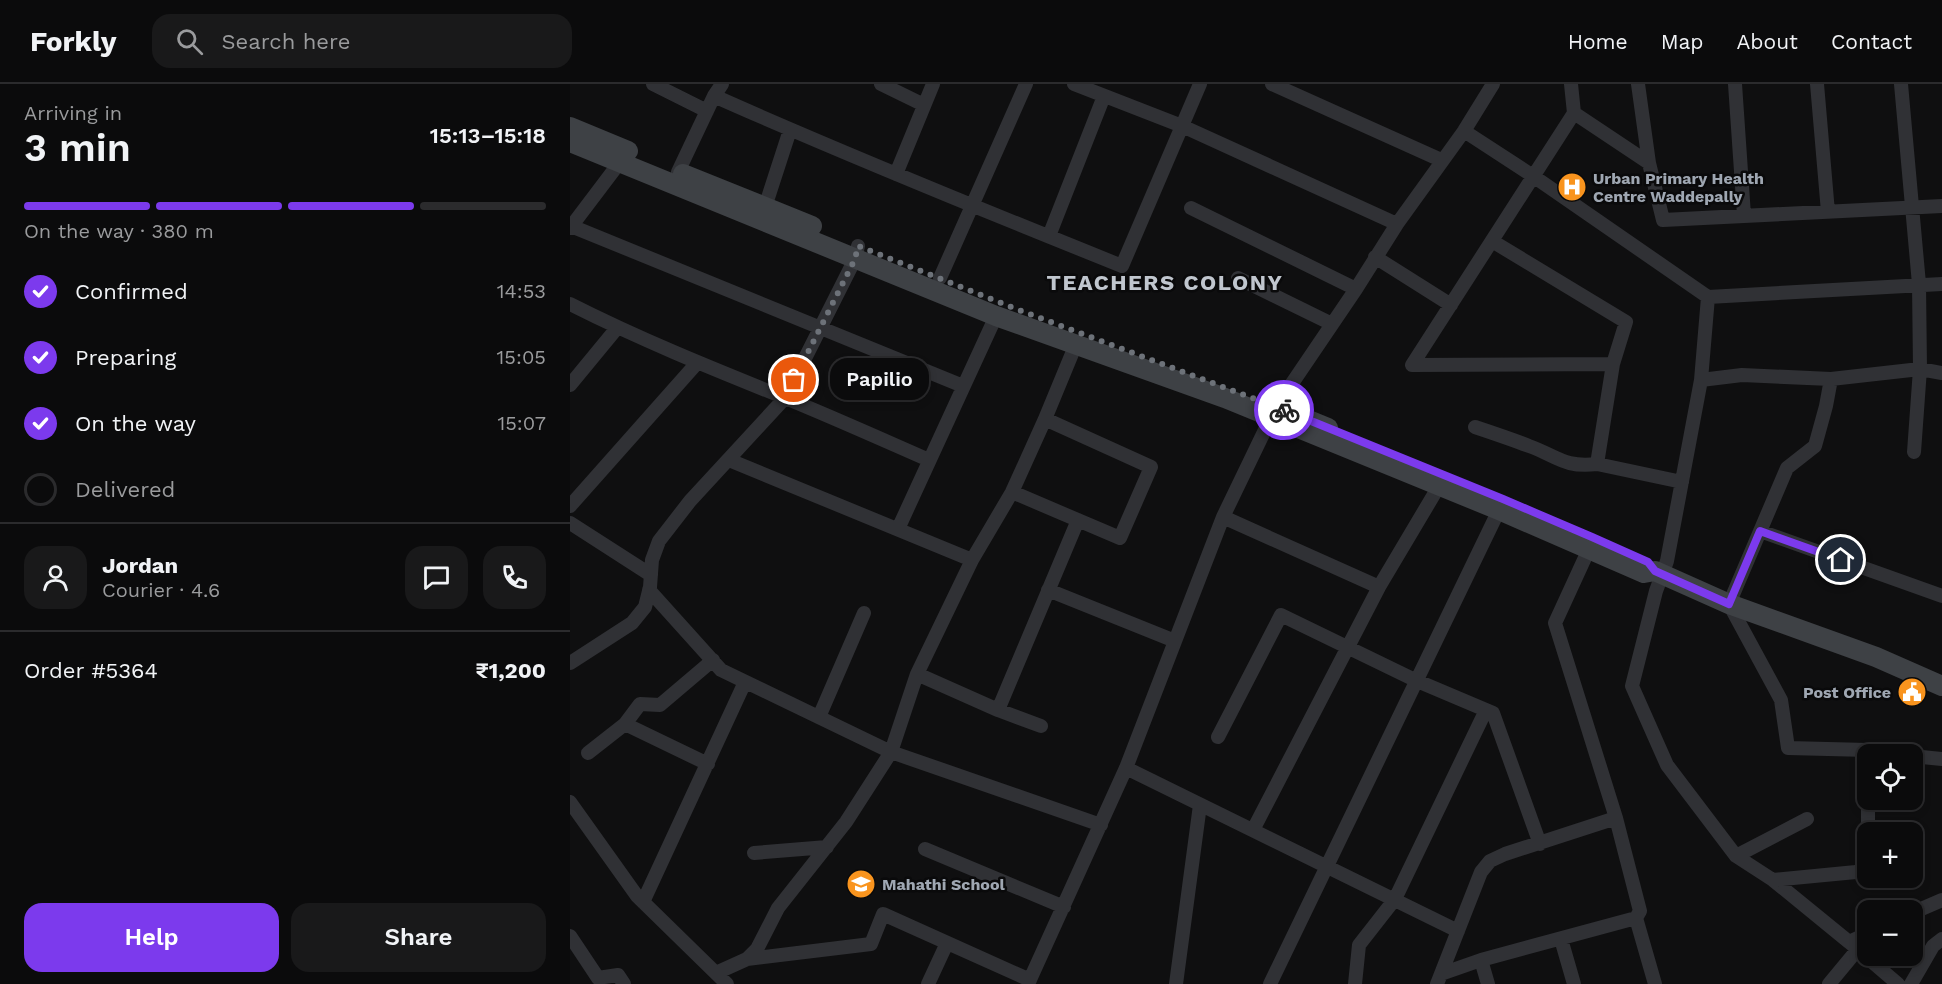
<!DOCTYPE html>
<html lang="en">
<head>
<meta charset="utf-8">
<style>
  body { margin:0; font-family:"Work Sans",sans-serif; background:#19191a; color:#f1f3f6; height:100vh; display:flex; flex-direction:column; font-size:22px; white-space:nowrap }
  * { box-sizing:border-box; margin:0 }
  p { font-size:20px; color:#9a9b9d }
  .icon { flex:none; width:33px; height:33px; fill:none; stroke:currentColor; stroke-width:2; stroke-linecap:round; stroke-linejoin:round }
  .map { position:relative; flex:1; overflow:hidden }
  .sheet { display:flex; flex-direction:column; background:#0b0b0c; width:570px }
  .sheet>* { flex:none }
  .controls { position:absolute; left:1287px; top:660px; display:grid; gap:12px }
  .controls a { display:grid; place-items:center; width:66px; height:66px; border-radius:12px; background:#0b0b0c; box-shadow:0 3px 9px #0003,0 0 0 2px #2b2b2d; font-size:30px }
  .pin { position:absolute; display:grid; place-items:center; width:51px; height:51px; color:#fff; margin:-26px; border:3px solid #fff; border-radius:50%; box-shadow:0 2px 6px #0007 }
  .courier { position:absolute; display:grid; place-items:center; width:60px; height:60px; margin:-30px; border:4px solid #7c3aed; border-radius:50%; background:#fff; color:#222; box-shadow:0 2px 8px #0007 }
  .bubble { position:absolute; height:42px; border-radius:18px; background:#0b0b0c; box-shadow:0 3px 9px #0003,0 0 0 2px #2b2b2d; font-size:20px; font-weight:600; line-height:42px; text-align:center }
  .headline em { font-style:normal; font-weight:600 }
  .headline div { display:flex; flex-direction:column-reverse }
  .headline { display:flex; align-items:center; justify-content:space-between; height:102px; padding:0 24px }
  h1 { font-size:39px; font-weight:600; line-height:45px }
  .bar { display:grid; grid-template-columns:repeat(4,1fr); gap:9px 6px; align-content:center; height:72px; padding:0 24px }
  .bar i { height:8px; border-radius:4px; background:#2b2b2d }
  .bar .active { background:#7c3aed }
  .bar p { grid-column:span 4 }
  .line { display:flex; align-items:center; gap:15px; padding:0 24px; border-top:2px solid #2b2b2d }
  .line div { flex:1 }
  .round { display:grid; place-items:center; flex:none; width:63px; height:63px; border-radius:18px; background:#19191a }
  ol { padding:0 24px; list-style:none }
  li { display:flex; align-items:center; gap:18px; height:66px }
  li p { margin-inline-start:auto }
  li .icon { padding:6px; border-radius:50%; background:#7c3aed; color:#fff; stroke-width:4 }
  li:last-child { color:#9a9b9d }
  li i { width:33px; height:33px; border:3px solid #2b2b2d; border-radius:50% }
  .button { display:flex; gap:12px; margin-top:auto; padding:12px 24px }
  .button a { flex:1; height:69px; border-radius:18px; background:#7c3aed; color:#fff; font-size:24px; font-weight:600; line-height:69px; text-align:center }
  .button a+a { background:#19191a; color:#f1f3f6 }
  header { display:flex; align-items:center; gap:36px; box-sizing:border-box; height:84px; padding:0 30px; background:#0b0b0c; border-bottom:2px solid #2b2b2d }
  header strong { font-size:28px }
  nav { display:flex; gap:33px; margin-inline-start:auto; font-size:21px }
  .search { width:420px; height:54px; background:#19191a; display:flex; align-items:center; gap:15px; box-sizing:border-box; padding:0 21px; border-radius:18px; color:#9a9b9d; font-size:22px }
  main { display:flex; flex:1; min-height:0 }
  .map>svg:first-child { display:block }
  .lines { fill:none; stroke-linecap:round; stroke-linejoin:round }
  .street { stroke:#303135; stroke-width:14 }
  .secondary { stroke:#3e4145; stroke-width:20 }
  .done { stroke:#6d7279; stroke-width:6; stroke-dasharray:0 10.8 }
  .route { stroke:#7c3aed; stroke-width:8 }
  .labels { text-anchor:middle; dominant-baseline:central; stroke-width:5; stroke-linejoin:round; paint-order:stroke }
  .poi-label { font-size:16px; font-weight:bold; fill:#9fa7b2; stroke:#0a0a0b; text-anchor:start }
  .district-label { font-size:22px; font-weight:bold; letter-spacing:1.5px; fill:#c0c6ce; stroke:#0a0a0b }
</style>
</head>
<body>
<header>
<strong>Forkly</strong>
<div class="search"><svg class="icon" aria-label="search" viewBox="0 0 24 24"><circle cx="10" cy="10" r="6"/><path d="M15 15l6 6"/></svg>Search here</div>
<nav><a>Home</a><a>Map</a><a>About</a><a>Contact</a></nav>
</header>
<main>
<section class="sheet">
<div class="headline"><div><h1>3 min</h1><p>Arriving in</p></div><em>15:13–15:18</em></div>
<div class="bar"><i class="active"></i><i class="active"></i><i class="active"></i><i></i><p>On the way · 380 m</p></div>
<ol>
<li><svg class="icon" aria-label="check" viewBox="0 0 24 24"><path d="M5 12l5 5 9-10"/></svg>Confirmed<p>14:53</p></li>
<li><svg class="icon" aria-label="check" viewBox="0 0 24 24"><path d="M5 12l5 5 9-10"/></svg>Preparing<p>15:05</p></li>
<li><svg class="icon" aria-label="check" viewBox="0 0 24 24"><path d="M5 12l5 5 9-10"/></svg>On the way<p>15:07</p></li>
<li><i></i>Delivered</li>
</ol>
<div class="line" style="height:108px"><a class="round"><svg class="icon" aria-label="person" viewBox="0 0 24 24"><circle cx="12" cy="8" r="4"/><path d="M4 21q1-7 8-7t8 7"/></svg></a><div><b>Jordan</b><p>Courier · 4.6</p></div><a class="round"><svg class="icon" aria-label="chat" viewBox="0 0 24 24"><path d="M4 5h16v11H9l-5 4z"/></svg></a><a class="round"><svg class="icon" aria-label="phone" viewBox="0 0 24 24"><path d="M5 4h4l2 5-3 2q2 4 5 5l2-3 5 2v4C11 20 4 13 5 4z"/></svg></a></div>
<div class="line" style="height:78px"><div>Order #5364</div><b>₹1,200</b></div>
<div class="button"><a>Help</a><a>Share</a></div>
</section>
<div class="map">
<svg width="1372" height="900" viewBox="0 0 1372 900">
  <rect width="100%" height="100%" fill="#0f0f10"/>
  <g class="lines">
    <path class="street" d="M83,0L137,27
      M311,0L354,21
      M504,0L612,42L827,140
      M702,0L871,76
      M1001,0L1004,29L1079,79
      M1068,0L1079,79L1093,136L1372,122
      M1165,0L1174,131
      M1247,0L1258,128
      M1331,0L1349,200L1350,285L1344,368
      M144,12C279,72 415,127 552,182L630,0
      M894,47L963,92L1138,213L1372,200
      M108,88L144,12L152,0
      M326,90L363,0
      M195,123L220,46
      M621,124L786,205
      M1,142L393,302
      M0,144L50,78
      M479,152L534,12
      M922,157L1056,238L1043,280L1027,380L1112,398
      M805,173L881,221
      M370,194L456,0
      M668,194L762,240
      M1138,213L1131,296L1097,477L1086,507L1062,602L1097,681L1166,772L1203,796L1279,858L1328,900
      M0,220C69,255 141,284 213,313C262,333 311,355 359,376
      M842,281L1004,29
      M842,281L1043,280
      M1131,296L1172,291L1261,295
      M0,301L47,244
      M905,343C923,349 941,355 959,362C987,372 994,384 1027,380
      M159,376L402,476L442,408L475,335
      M442,408L550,454L581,383L475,335L506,260
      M0,422L127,279
      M653,433L809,503
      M0,439L81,491
      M328,445L426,232
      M1190,447L1372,512
      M79,506L151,586L321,668L531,741
      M478,506L605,557
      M0,579L62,539L75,523L80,503L82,476L89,457L120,417L215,314L285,175L288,162
      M347,590L402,476
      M428,626L508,436
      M249,633L294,529
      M55,640L70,620L90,621L143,576
      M648,653L711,531L845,596L923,629L970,760
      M18,669L55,640L138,680
      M1334,670L1298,666L1218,664L1211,616L1159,520L1217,384L1245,362L1256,322L1261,295L1350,285L1372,289
      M1342,672L1372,675
      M556,684L888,847
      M1298,713V748
      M0,718L67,812L157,900
      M683,746L809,503L869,402
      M355,765L494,823
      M184,769L257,763
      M1166,772L1237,735
      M1203,796L1286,788L1298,784
      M73,818L175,598
      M1342,829L1372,816
      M1066,834L1085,900
      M0,852L28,894L48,891L54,900
      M991,855L1004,900
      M1279,858L1298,849
      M177,875L301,860L313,830L460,896
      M911,876L918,900
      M146,889L177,875L187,865L208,824L276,738L321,668L347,590L428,626L471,642
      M871,890L911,876L1066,834L1070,827L1046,734L985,539L1019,465
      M358,900L377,859
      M458,900L556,684L653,433L706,323L786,205L827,140L894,47L923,0
      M606,900L630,721
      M700,900L929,426
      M785,900L789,861L825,815L916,626
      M867,900L911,788L920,777L935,770L1046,734
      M1259,900L1288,865
      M1341,900L1363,862L1372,855"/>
    <path class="secondary" d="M0,43L58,67
      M0,58L426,232L655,314L929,426L1074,489L1085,487L1159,520L1306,573L1372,602
      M113,90L242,142
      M702,321L758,344"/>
  </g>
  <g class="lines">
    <path class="done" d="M224,296L285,175L288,162L441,223L714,326"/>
    <path class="route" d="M714,326L933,415L1022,453L1078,478L1085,487L1159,520L1190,447L1271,476"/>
  </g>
  <defs>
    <g id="hospital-disc" transform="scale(1.5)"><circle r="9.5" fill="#f9941e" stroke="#0a0a0b"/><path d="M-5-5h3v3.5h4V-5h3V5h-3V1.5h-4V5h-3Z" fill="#fff"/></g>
    <g id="civic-disc" transform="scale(1.5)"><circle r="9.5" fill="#f9941e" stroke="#0a0a0b"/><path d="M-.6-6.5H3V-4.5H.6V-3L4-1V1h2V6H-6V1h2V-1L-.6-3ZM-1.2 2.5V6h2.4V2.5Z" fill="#fff"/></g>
    <g id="school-disc" transform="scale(1.5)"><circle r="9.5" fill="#f9941e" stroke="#0a0a0b"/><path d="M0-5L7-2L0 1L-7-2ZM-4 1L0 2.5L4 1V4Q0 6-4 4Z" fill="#fff"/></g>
  </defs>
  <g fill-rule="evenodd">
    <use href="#hospital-disc" x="1002" y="103"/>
    <use href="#civic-disc" x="1342" y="608"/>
    <use href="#school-disc" x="291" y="800"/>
  </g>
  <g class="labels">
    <g class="poi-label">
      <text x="1023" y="94">Urban Primary Health<tspan x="1023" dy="18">Centre Waddepally</tspan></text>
      <text x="1321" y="608" text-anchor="end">Post Office</text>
      <text x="312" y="800">Mahathi School</text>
    </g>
    <g class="district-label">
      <text x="595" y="198">TEACHERS COLONY</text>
    </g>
  </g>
</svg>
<div class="controls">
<a><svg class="icon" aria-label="locate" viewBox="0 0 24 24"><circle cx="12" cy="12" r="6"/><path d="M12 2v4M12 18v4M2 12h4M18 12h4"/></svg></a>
<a>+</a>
<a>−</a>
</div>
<div class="pin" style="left:224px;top:296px;background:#ea580c"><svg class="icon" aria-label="bag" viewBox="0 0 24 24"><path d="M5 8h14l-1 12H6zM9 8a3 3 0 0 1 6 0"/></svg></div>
<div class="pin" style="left:1271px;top:476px;background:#1f2937"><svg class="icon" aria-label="home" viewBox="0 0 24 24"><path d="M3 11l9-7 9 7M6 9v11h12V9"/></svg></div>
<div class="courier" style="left:714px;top:326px"><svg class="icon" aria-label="bike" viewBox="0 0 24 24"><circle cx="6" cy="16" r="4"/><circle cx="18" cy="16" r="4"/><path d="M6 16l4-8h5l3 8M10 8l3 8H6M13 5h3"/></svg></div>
<div class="bubble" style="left:260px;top:274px;width:99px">Papilio</div>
</div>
</main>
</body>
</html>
